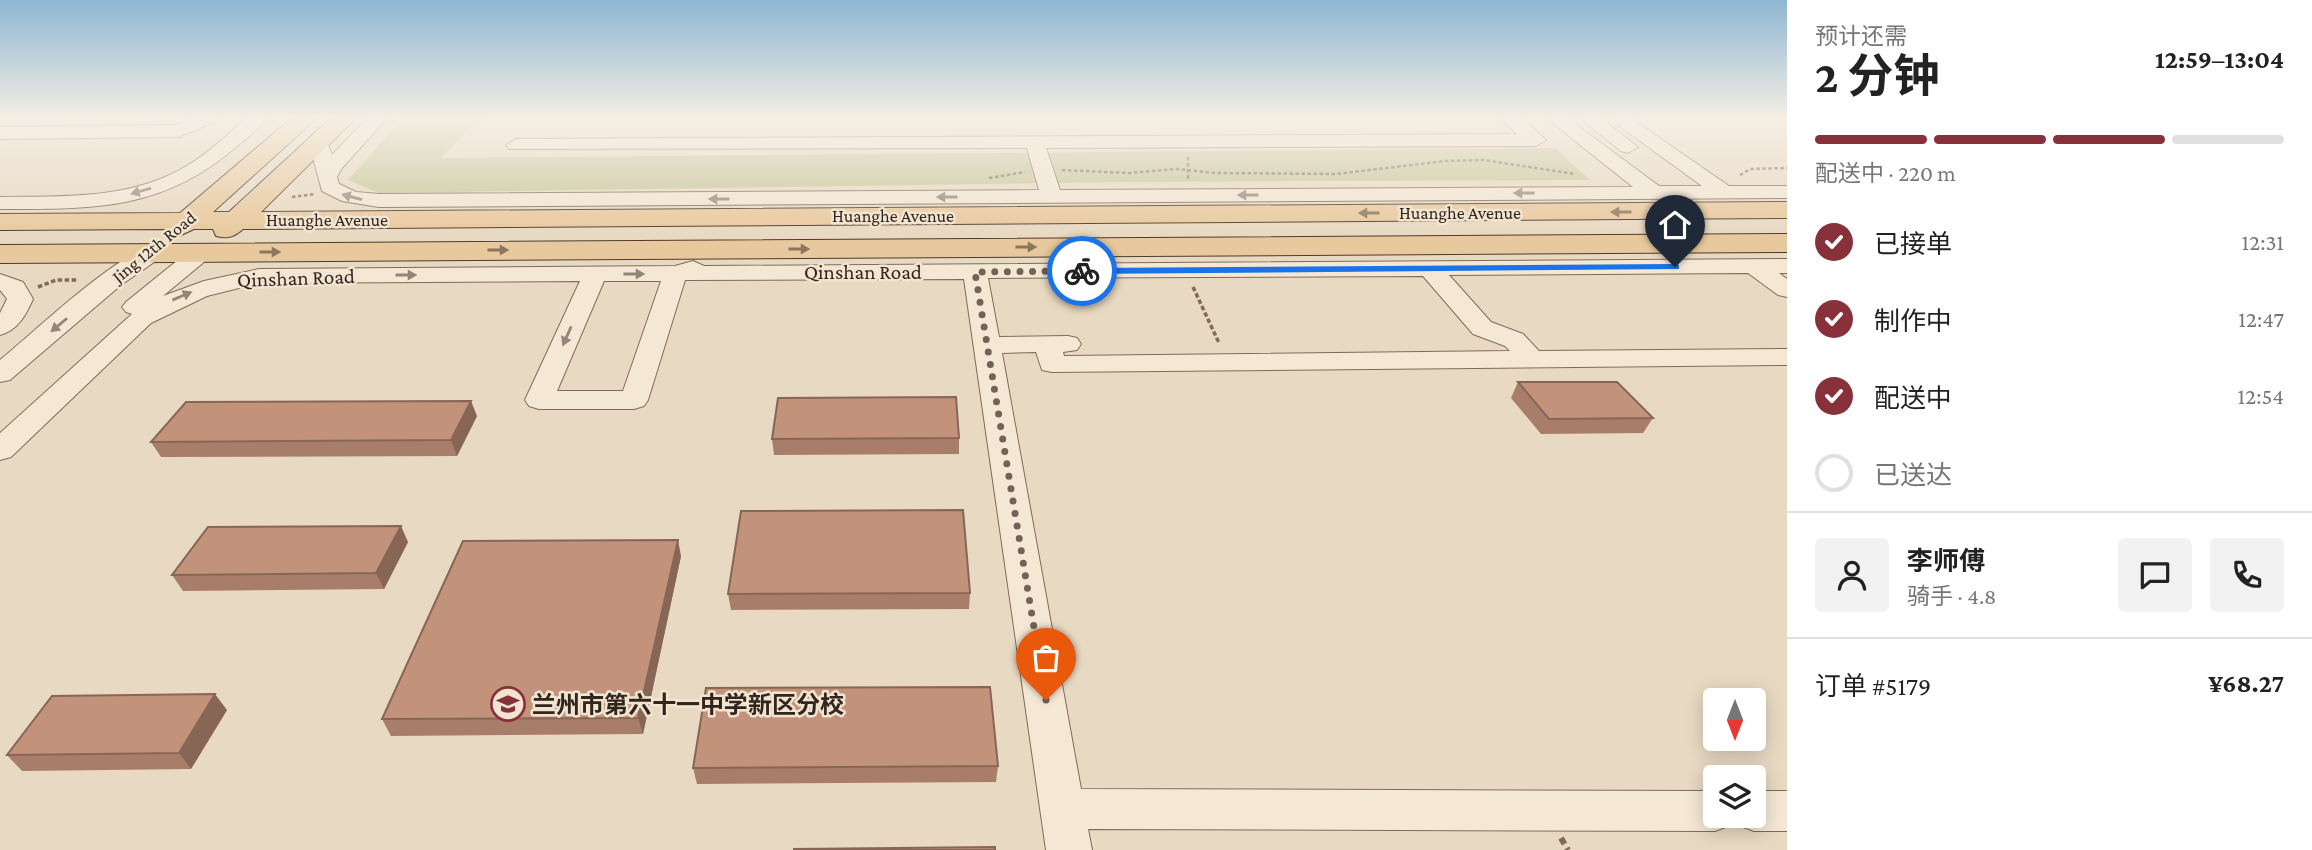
<!DOCTYPE html>
<html lang="zh">
<head>
<meta charset="utf-8">
<style>
  body { margin:0; font-family:"Crimson Pro","Noto Sans SC",serif; background:#f2f2f2; color:#222; height:100vh; display:flex; flex-direction:column; font-size:26px; white-space:nowrap }
  * { box-sizing:border-box; margin:0 }
  p { font-size:23px; color:#767676 }
  .icon { flex:none; width:38px; height:38px; fill:none; stroke:currentColor; stroke-width:2; stroke-linecap:round; stroke-linejoin:round }
  .map { position:relative; flex:1; overflow:hidden }
  .panel { display:flex; flex-direction:column; background:#fff; width:525px }
  .panel>* { flex:none }
  .needle { width:46px; rotate:180deg }
  .buttons { position:absolute; left:1703px; top:688px; display:grid; gap:14px }
  .buttons a { display:grid; place-items:center; width:63px; height:63px; border-radius:7px; background:#fff; box-shadow:0 4px 18px #0003; font-size:35px }
  .pin { position:absolute; display:grid; place-items:center; width:60px; height:60px; color:#fff; margin:-72px -30px; border-radius:50% 50% 50% 0; rotate:-45deg; box-shadow:0 0 7px #0007 }
  .pin .icon { rotate:45deg }
  .courier { position:absolute; display:grid; place-items:center; width:70px; height:70px; margin:-35px; border:5px solid #1a73e8; border-radius:50%; background:#fff; color:#222; box-shadow:0 2px 9px #0007 }
  .overview em { font-style:normal; font-weight:700 }
  .overview div { display:flex; flex-direction:column-reverse }
  .overview { display:flex; align-items:center; justify-content:space-between; height:119px; padding:0 28px }
  h1 { font-size:46px; font-weight:700; line-height:52px }
  .bar { display:grid; grid-template-columns:repeat(4,1fr); gap:10px 7px; align-content:center; height:84px; padding:0 28px }
  .bar i { height:9px; border-radius:5px; background:#e0e0e0 }
  .bar .selected { background:#89313b }
  .bar p { grid-column:span 4 }
  .line { display:flex; align-items:center; gap:18px; padding:0 28px; border-top:2px solid #e0e0e0 }
  .line div { flex:1 }
  .round { display:grid; place-items:center; flex:none; width:74px; height:74px; border-radius:7px; background:#f2f2f2 }
  ol { padding:0 28px; list-style:none }
  li { display:flex; align-items:center; gap:21px; height:77px }
  li p { margin-inline-start:auto }
  li .icon { padding:7px; border-radius:50%; background:#89313b; color:#fff; stroke-width:4 }
  li:last-child { color:#767676 }
  li i { width:38px; height:38px; border:4px solid #e0e0e0; border-radius:50% }
  main { display:flex; flex:1; min-height:0 }
  .map>svg:first-child { display:block }
  .green { fill:#c4c597 }
  .lines { fill:none; stroke-linecap:round; stroke-linejoin:round }
  .minor-casing { stroke:#806b5b; stroke-width:2 }
  .major-casing { stroke:#4e3a2f; stroke-width:2 }
  .path-far2 { stroke:#806b5b; stroke-width:2.5; stroke-dasharray:3.5 2.5; stroke-linecap:butt }
  .path-far1 { stroke:#806b5b; stroke-width:3.5; stroke-dasharray:4.5 2.5; stroke-linecap:butt }
  .path { stroke:#806b5b; stroke-width:6; stroke-dasharray:7 4.5; stroke-linecap:butt }
  .minor { fill:#f4e7d4; fill-rule:evenodd }
  .major { fill:#e8c99d; fill-rule:evenodd }
  .wall { fill:#a87e6a }
  .shaded-wall { fill:#886656 }
  .building { fill:#c3927b; stroke:#886656; stroke-width:2 }
  .oneway { fill:#928679 }
  .oneway2 { fill:#8c775e }
  .route { fill:#1a73e8 }
  .done { stroke:#716457; stroke-width:7; stroke-dasharray:0 12.6 }
  .labels { text-anchor:middle; dominant-baseline:central; stroke-width:5; stroke-linejoin:round; paint-order:stroke }
  .far-street-label { font-size:18px; fill:#31251e; stroke:#f1e4d0 }
  .street-label { font-size:21px; fill:#31251e; stroke:#f1e4d0 }
  .near-poi-label { font-size:24px; font-weight:bold; fill:#31251e; stroke:#f1e4d0; text-anchor:start }
</style>
</head>
<body>
<main>
<div class="map">
<svg width="1787" height="850" viewBox="0 0 1787 850">
  <rect width="100%" height="100%" fill="#e8d9c2"/>
  <path class="green" d="M404,117H491L477,122L440,158L1555,148L1590,180L1118,182L379,193L348,180Z"/>
  <g class="lines">
    <g class="minor-casing">
      <path id="minor" d="M193,117H218L216,121L179,137L0,139V127L176,125Z
        M248,117H269C261,128 248,137 237,146C163,211 93,209 0,209V197C63,196 128,200 185,167C208,154 228,134 248,117Z
        M368,117H388L342,168L337,177L339,184L356,192L379,194L1039,190L1027,148L509,149L506,145L516,139L1517,134L1499,117H1520L1546,140L1536,146L1046,148L1060,190L1633,187L1545,117H1566L1659,186H1702L1607,117H1629L1729,186H1787V198L379,207L342,201L322,191L309,143L319,137L326,139L332,155Z
        M1578,117H1599L1638,147L1628,153L1621,151Z
        M202,245L210,247L214,252L210,257L163,296L204,281L259,269L675,266L693,261L704,266L1787,259V273H1779L1787,279V297L1778,295L1748,273L1449,275L1491,322L1523,334L1539,351L1787,349V365L1052,372L1042,370L1036,352L1002,353L1081,789L1715,791V816H1754V791H1787V831H1754L1738,825L1735,817L1731,825L1715,831L1088,829L1092,850H1046L964,279L685,280L648,400L644,406L634,409H539L529,406L525,400L580,281L259,283L207,296L151,323L11,457L0,460V433L132,314L126,312L122,307L126,302L194,247ZM1423,276L1473,334L1505,346L1510,351L1064,356L1063,352L1077,350L1081,344L1077,338L1068,336L999,337L988,278ZM604,281H661L623,391H557Z
        M152,246L160,248L164,253L160,258L121,285L10,380L0,382V360C33,333 115,255 152,246Z
        M0,274L23,282L33,299C26,315 18,330 0,335V313L7,299L0,290Z"/>
    </g>
    <g class="major-casing">
      <path id="major" d="M293,117H318L213,212H229L332,117H357L261,212L1787,202V218L243,229C234,237 228,239 216,236L213,229H194L179,236L169,234L166,229L0,230V214L180,213Z
        M1787,234V252L0,263V245Z"/>
    </g>
    <path class="path-far2" d="M1188,157V180
      M1062,170L1129,173L1177,169L1215,173L1336,174L1445,161L1484,160L1575,174
      M1740,175L1750,169L1787,168
      M989,178L1025,172
      M292,197L315,194"/>
    <path class="path-far1" d="M38,287L56,280H77
      M1193,287L1219,343"/>
    <path class="path" d="M1561,838L1568,850"/>
    <use href="#minor" class="minor"/>
    <use href="#major" class="major"/>
  </g>
  <path class="wall" d="M1518,382L1653,418L1643,433L1541,434L1511,398Z
    M477,416L457,456L161,457L151,442Z
    M959,438V454L774,455L772,439Z
    M408,542L384,589L183,591L172,575Z
    M681,556L643,734L391,736L382,719Z
    M970,593L969,609L731,610L728,594Z
    M227,710L191,769L22,771L7,755Z
    M998,766L996,782L697,784L693,768Z"/>
  <path class="shaded-wall" d="M471,401L477,416L457,456L451,440Z
    M401,526L408,542L384,589L376,573Z
    M678,540L681,556L643,734L638,718Z
    M215,694L227,710L191,769L179,753Z"/>
  <path class="building" d="M1518,382H1617L1653,418L1549,419Z
    M956,397L959,438L772,439L778,398Z
    M471,401L451,440L151,442L186,402Z
    M963,510L970,593L728,594L741,511Z
    M401,526L376,573L172,575L208,527Z
    M678,540L638,718L382,719L463,541Z
    M990,687L998,766L693,768L706,688Z
    M215,694L179,753L7,755L52,696Z
    M995,847V850H794V849Z"/>
  <defs><path id="oneway-solid" d="M-6-.8H1V-3.2L6.5 0L1 3.2V.8H-6Z" transform="scale(1.75)"/></defs>
  <g class="oneway">
    <use href="#oneway-solid" transform="translate(141 191) rotate(164)"/>
    <use href="#oneway-solid" transform="translate(1524 193) rotate(180)"/>
    <use href="#oneway-solid" transform="translate(1248 195) rotate(180)"/>
    <use href="#oneway-solid" transform="translate(352 197) rotate(-165)"/>
    <use href="#oneway-solid" transform="translate(947 197) rotate(180)"/>
    <use href="#oneway-solid" transform="translate(719 199) rotate(180)"/>
    <use href="#oneway-solid" transform="translate(634 274)"/>
    <use href="#oneway-solid" transform="translate(406 275)"/>
    <use href="#oneway-solid" transform="translate(182 296) rotate(-23)"/>
    <use href="#oneway-solid" transform="translate(59 325) rotate(140)"/>
    <use href="#oneway-solid" transform="translate(567 336) rotate(114)"/>
  </g>
  <g class="oneway2">
    <use href="#oneway-solid" transform="translate(1621 212) rotate(180)"/>
    <use href="#oneway-solid" transform="translate(1369 213) rotate(180)"/>
    <use href="#oneway-solid" transform="translate(1026 247)"/>
    <use href="#oneway-solid" transform="translate(799 249)"/>
    <use href="#oneway-solid" transform="translate(498 250)"/>
    <use href="#oneway-solid" transform="translate(270 252)"/>
  </g>
  <linearGradient id="sky" x2="0" y2="1"><stop stop-color="#8db7d2"/><stop offset="0.5" stop-color="#f5eee4"/><stop offset="1" stop-color="#f5eee4" stop-opacity="0"/></linearGradient>
  <rect width="1787" height="236" fill="url(#sky)"/>
  <path class="route" d="M1675,264L1679,265V269L1082,274L1077,271L1082,268Z"/>
  <g class="lines">
    <path class="done" d="M1046,700L975,272L1082,271"/>
  </g>
  <defs>
    <g id="school-ring" transform="scale(1.75)"><circle r="9.5" fill="#f1e4d0" stroke="#89313b" stroke-width="1.5"/><path d="M0-5L7-2L0 1L-7-2ZM-4 1L0 2.5L4 1V4Q0 6-4 4Z" fill="#89313b"/></g>
  </defs>
  <g fill-rule="evenodd">
    <use href="#school-ring" x="508" y="704"/>
  </g>
  <g class="labels">
    <g class="far-street-label">
      <text x="1460" y="213">Huanghe Avenue</text>
      <text x="893" y="216">Huanghe Avenue</text>
      <text x="327" y="220">Huanghe Avenue</text>
      <text transform="translate(154 247) rotate(-39)">Jing 12th Road</text>
    </g>
    <g class="street-label">
      <text x="863" y="272">Qinshan Road</text>
      <text transform="translate(296 278) rotate(-2)">Qinshan Road</text>
    </g>
    <g class="near-poi-label">
      <text x="532" y="704">兰州市第六十一中学新区分校</text>
    </g>
  </g>
</svg>
<div class="buttons">
<a><svg class="needle" viewBox="-14 -14 28 28"><path d="M0-13l5 13h-10z" fill="#e53935"/><path d="M0 13l5-13h-10z" fill="#767676"/></svg></a>
<a><svg class="icon" aria-label="layers" viewBox="0 0 24 24"><path d="M12 4l9 5-9 5-9-5zM3 14l9 5 9-5"/></svg></a>
</div>
<div class="pin" style="left:1046px;top:700px;background:#ea580c"><svg class="icon" aria-label="bag" viewBox="0 0 24 24"><path d="M5 8h14l-1 12H6zM9 8a3 3 0 0 1 6 0"/></svg></div>
<div class="pin" style="left:1675px;top:267px;background:#1f2937"><svg class="icon" aria-label="home" viewBox="0 0 24 24"><path d="M3 11l9-7 9 7M6 9v11h12V9"/></svg></div>
<div class="courier" style="left:1082px;top:271px"><svg class="icon" aria-label="bike" viewBox="0 0 24 24"><circle cx="6" cy="16" r="4"/><circle cx="18" cy="16" r="4"/><path d="M6 16l4-8h5l3 8M10 8l3 8H6M13 5h3"/></svg></div>
</div>
<section class="panel">
<div class="overview"><div><h1>2 分钟</h1><p>预计还需</p></div><em>12:59–13:04</em></div>
<div class="bar"><i class="selected"></i><i class="selected"></i><i class="selected"></i><i></i><p>配送中 · 220 m</p></div>
<ol>
<li><svg class="icon" aria-label="check" viewBox="0 0 24 24"><path d="M5 12l5 5 9-10"/></svg>已接单<p>12:31</p></li>
<li><svg class="icon" aria-label="check" viewBox="0 0 24 24"><path d="M5 12l5 5 9-10"/></svg>制作中<p>12:47</p></li>
<li><svg class="icon" aria-label="check" viewBox="0 0 24 24"><path d="M5 12l5 5 9-10"/></svg>配送中<p>12:54</p></li>
<li><i></i>已送达</li>
</ol>
<div class="line" style="height:126px"><a class="round"><svg class="icon" aria-label="person" viewBox="0 0 24 24"><circle cx="12" cy="8" r="4"/><path d="M4 21q1-7 8-7t8 7"/></svg></a><div><b>李师傅</b><p>骑手 · 4.8</p></div><a class="round"><svg class="icon" aria-label="chat" viewBox="0 0 24 24"><path d="M4 5h16v11H9l-5 4z"/></svg></a><a class="round"><svg class="icon" aria-label="phone" viewBox="0 0 24 24"><path d="M5 4h4l2 5-3 2q2 4 5 5l2-3 5 2v4C11 20 4 13 5 4z"/></svg></a></div>
<div class="line" style="height:91px"><div>订单 #5179</div><b>¥68.27</b></div>
</section>
</main>
</body>
</html>
